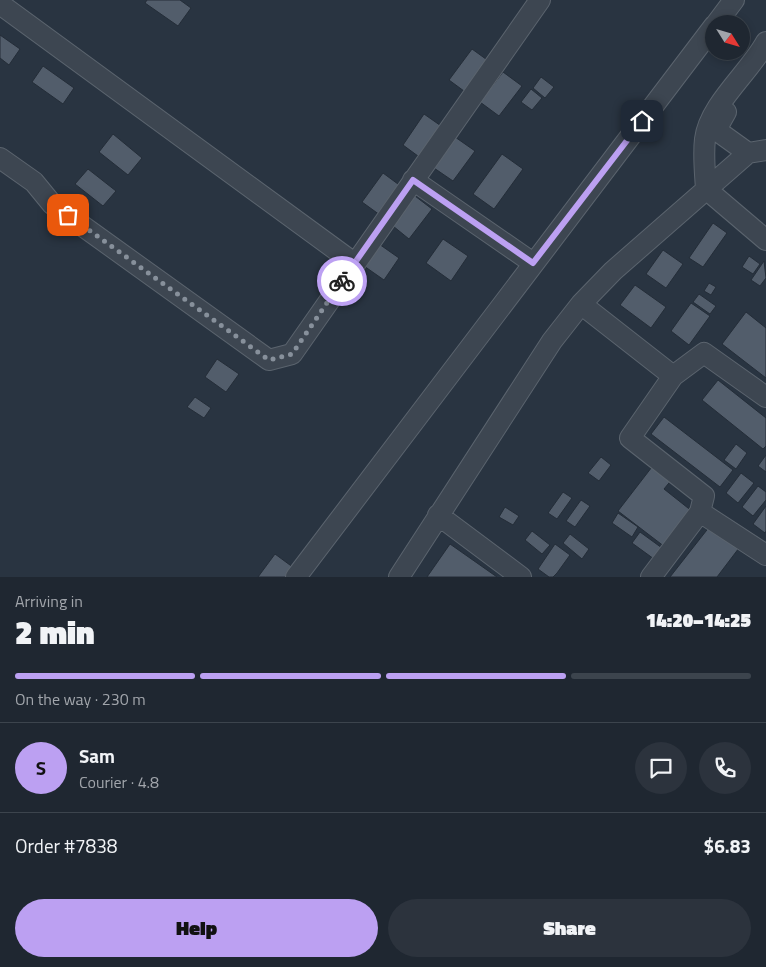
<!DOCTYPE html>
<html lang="en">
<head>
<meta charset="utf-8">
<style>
  body { margin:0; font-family:"Titillium Web",sans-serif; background:#2c333d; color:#f1f3f6; height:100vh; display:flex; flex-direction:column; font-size:19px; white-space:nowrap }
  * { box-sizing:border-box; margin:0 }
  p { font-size:16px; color:#a1a5ab }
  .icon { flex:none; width:28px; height:28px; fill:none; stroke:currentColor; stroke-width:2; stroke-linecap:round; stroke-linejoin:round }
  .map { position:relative; height:577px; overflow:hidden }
  .details { display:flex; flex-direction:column; background:#1f2731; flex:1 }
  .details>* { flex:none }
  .needle { width:32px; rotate:127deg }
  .tools { position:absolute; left:705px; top:15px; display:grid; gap:10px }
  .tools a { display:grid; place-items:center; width:45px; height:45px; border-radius:50%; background:#1f2731; box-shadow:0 2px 8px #0003,0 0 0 1px #3c444d; font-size:25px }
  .pin { position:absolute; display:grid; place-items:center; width:42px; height:42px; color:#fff; margin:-21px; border-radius:10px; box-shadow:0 2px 8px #0006 }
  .courier { position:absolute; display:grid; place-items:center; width:50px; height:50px; margin:-25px; border:4px solid #bca0f2; border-radius:50%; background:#fff; color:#222; box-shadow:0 1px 6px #0007 }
  .headline em { font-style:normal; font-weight:800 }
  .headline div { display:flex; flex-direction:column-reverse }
  .headline { display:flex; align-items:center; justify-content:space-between; height:85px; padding:0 15px }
  h1 { font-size:32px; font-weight:800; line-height:38px }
  .bar { display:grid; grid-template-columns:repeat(4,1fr); gap:8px 5px; align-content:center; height:60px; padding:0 15px }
  .bar i { height:6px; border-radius:4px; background:#3c444d }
  .bar .current { background:#bca0f2 }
  .bar p { grid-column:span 4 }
  .line { display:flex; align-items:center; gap:12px; padding:0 15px; border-top:1px solid #3c444d }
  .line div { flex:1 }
  .round { display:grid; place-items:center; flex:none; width:52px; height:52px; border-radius:26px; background:#2c333d }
  .button { display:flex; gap:10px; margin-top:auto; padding:10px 15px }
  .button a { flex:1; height:58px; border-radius:30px; background:#bca0f2; color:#111; font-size:20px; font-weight:800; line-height:58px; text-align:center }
  .button a+a { background:#2c333d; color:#f1f3f6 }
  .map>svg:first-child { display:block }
  .building { fill:#525d6b; stroke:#242d38 }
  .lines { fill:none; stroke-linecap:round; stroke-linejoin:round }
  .minor-casing { stroke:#5b646e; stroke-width:22 }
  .minor { stroke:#3d4651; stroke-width:20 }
  .done { stroke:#87909b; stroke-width:5; stroke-dasharray:0 9 }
  .route { stroke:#bca0f2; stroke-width:6 }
</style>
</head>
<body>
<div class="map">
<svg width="766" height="577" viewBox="0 0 766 577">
  <rect width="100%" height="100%" fill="#293441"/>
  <path class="building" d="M147,0H180L191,8L178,26L145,3Z
    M0,35L20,49L9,65L0,58Z
    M472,49L490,62L468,94L449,80Z
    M43,66L74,88L63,104L32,82Z
    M503,72L522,86L499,116L480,102Z
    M541,77L554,87L545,98L533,88Z
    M531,89L542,98L532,110L521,102Z
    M424,114L444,128L422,159L403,145Z
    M113,134L142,158L128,175L99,152Z
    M455,137L475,151L453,181L434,168Z
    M502,154L523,169L494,209L473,194Z
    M88,169L116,191L103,206L75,184Z
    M383,173L402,187L380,215L362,202Z
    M415,196L432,209L409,239L393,226Z
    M713,223L727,233L703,267L689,258Z
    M443,239L468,256L451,281L426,263Z
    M379,244L399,258L384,280L364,266Z
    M663,250L683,264L666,288L646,274Z
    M749,256L760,264L753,274L742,267Z
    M764,261L766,278L760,286L751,280Z
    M709,283L716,287L711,295L704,291Z
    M635,285L666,307L651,328L620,305Z
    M699,294L716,306L710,314L693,302Z
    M691,303L710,316L689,345L671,331Z
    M746,312L766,328V378L722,344Z
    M217,359L239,374L226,392L205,377Z
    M718,380L766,418V446L763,449L702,400Z
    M195,397L211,408L204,418L187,407Z
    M664,417L733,470L720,487L651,434Z
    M736,444L747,453L736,469L724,460Z
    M766,455V472L758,466Z
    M601,457L611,465L599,481L588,473Z
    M655,463L673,478L664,489L693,512L665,547L618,511Z
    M741,473L754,483L738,503L726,493Z
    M758,486L766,492V500L753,516L742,507Z
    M563,492L572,498L557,519L548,513Z
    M581,500L590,506L575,527L566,521Z
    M766,506V531L765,533L753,524Z
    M505,507L519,516L513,525L499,517Z
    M618,513L638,527L632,537L612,523Z
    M710,526L739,548L717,577H670Z
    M532,531L550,545L542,554L525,540Z
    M640,532L662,548L654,559L632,543Z
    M570,534L589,549L582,559L563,543Z
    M450,544L497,577H427Z
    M555,544L570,555L557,573L553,577H549L538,569Z
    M275,554L294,568L287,577H258Z"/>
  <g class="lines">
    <g class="minor-casing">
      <path id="minor" d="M0,4L354,263
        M716,24L734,0
        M766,42C750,72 709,105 705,139C703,155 705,173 706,189L766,240
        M726,112L716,130L748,153
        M0,158L34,182L52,204L269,360L292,354L540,0
        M413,180L533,263
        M581,304L673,376
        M766,397L704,353L673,376L630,438L704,496L700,512L766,555
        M438,515L521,577
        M296,577L714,26
        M399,577L552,341L581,304L613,271L748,153L766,150
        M651,577L700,512"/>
    </g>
    <use href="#minor" class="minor"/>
  </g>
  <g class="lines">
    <path class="done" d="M68,215L269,360L292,354L342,281"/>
    <path class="route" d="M342,281L413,180L533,263L642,121"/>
  </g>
</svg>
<div class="tools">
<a><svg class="needle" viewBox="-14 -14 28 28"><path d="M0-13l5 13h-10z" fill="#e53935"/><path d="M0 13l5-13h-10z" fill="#a1a5ab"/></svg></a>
</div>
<div class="pin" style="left:68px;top:215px;background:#ea580c"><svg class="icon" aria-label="bag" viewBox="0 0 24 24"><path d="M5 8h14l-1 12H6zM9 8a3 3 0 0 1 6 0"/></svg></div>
<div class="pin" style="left:642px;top:121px;background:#1f2937"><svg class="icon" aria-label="home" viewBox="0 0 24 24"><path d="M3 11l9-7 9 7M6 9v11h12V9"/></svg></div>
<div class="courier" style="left:342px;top:281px"><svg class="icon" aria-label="bike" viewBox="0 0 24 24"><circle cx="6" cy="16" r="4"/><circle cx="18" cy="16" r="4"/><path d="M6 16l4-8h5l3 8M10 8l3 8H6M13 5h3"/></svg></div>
</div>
<section class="details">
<div class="headline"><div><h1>2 min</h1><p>Arriving in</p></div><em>14:20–14:25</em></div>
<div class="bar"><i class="current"></i><i class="current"></i><i class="current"></i><i></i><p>On the way · 230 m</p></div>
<div class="line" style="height:90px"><b class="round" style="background:#bca0f2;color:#111">S</b><div><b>Sam</b><p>Courier · 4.8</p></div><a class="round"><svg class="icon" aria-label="chat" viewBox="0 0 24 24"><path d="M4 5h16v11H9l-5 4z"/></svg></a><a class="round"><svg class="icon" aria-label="phone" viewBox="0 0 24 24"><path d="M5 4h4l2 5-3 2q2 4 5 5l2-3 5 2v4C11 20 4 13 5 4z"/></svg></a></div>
<div class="line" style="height:65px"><div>Order #7838</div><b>$6.83</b></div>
<div class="button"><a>Help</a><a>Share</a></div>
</section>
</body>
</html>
